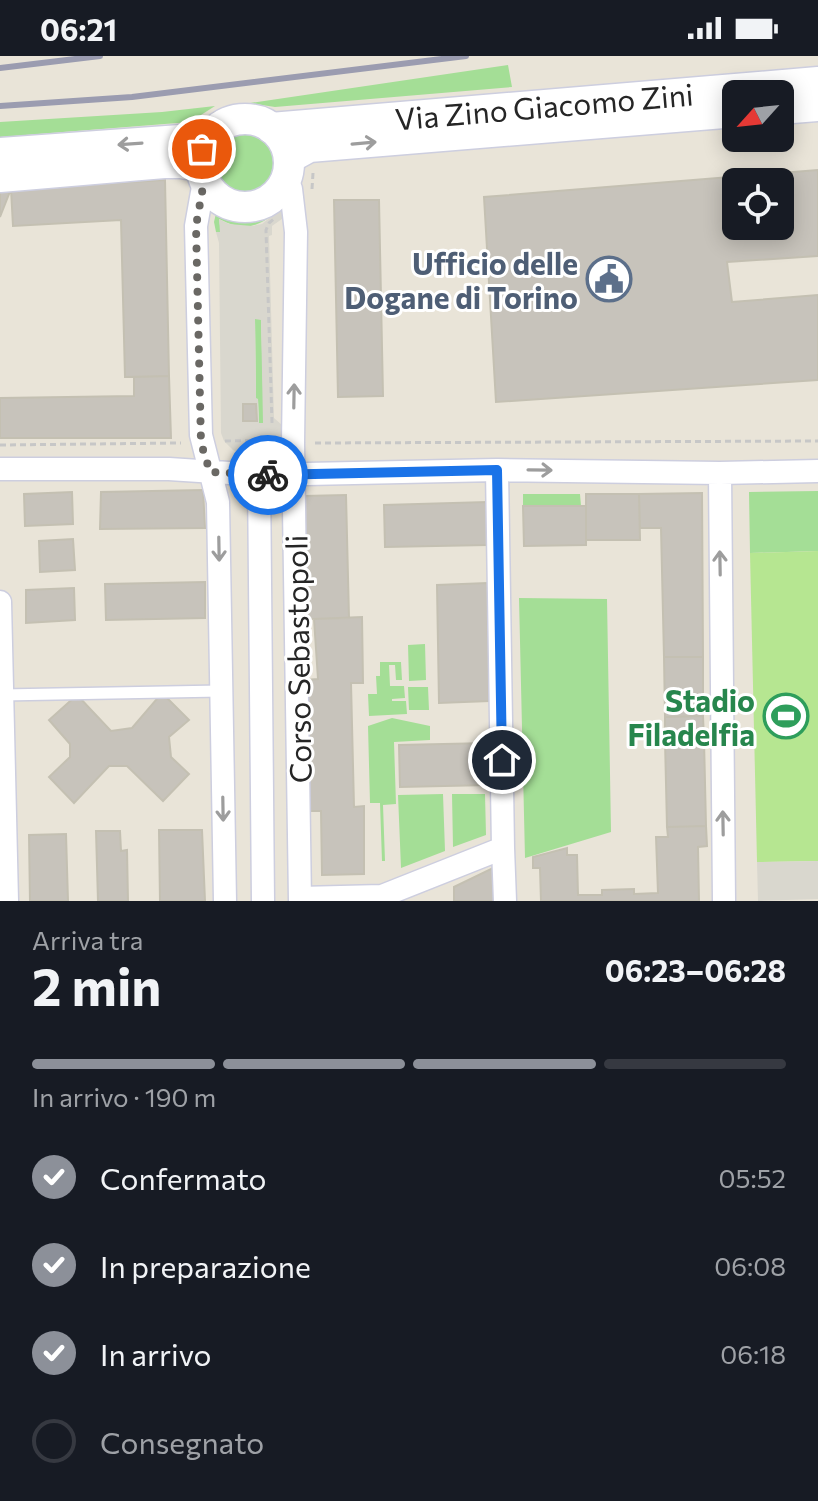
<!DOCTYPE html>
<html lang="it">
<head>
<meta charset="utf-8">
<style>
  body { margin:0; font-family:Commissioner,sans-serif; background:#242831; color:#f1f3f6; height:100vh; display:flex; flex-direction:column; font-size:30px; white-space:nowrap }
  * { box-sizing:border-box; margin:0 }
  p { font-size:26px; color:#9ea1a6 }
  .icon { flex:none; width:44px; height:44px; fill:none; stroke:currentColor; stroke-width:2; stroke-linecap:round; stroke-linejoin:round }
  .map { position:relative; height:845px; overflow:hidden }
  .drawer { display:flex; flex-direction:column; background:#171b24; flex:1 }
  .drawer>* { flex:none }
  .needle { width:52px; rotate:243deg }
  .tools { position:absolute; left:722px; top:24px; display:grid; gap:16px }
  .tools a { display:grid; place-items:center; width:72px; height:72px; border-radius:12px; background:#171b24; box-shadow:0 4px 20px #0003; font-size:40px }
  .pin { position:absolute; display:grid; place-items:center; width:68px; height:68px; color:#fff; margin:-34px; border:4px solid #fff; border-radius:50%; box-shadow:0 2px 8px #0007 }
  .courier { position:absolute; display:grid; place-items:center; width:80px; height:80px; margin:-40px; border:6px solid #1a73e8; border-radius:50%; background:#fff; color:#222; box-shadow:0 2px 10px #0007 }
  .head em { font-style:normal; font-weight:700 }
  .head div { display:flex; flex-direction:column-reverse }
  .head { display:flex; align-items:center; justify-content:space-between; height:136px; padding:0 32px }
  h1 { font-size:52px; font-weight:700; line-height:60px }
  .bar { display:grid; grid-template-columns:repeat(4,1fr); gap:12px 8px; align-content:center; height:96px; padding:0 32px }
  .bar i { height:10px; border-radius:6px; background:#363941 }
  .bar .on { background:#8c9099 }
  .bar p { grid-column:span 4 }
  ol { padding:0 32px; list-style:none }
  li { display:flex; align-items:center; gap:24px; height:88px }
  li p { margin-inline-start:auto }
  li .icon { padding:8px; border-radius:50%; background:#8c9099; color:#fff; stroke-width:4 }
  li:last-child { color:#9ea1a6 }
  li i { width:44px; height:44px; border:4px solid #363941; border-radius:50% }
  .status { display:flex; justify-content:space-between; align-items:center; height:56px; padding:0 40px; background:#171b24; direction:ltr }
  .status svg { height:22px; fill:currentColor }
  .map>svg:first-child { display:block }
  .green { fill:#a4de96 }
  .pitch { fill:#b6e691 }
  .plaza { fill:#d9d7ce; fill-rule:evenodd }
  .building { fill:#c7c3bb; stroke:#c4c0b2; stroke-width:2; fill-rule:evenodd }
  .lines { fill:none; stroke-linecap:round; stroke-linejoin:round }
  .lane-casing { stroke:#cdcedf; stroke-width:14 }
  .street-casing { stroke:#cdcedf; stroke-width:25 }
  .secondary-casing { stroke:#cdcedf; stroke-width:33 }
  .path { stroke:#c7c7c7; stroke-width:3; stroke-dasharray:6 4; stroke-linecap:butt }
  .lane { stroke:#fff; stroke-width:11 }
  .street { stroke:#fff; stroke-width:22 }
  .secondary { stroke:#fff; stroke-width:30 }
  .rail { stroke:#9b9cb0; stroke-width:6 }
  .oneway { stroke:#9d9d9d }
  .done { stroke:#6a6864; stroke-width:8; stroke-dasharray:0 14.4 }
  .route { stroke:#1a73e8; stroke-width:10 }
  .labels { text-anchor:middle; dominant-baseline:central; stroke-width:6; stroke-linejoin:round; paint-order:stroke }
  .street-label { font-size:30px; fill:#262626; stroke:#fff }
  .service-label { font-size:30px; font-weight:bold; fill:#4e5e75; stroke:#fff; text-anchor:end }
  .leisure-label { font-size:30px; font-weight:bold; fill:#27864d; stroke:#fff; text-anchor:end }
</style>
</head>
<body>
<div class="status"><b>06:21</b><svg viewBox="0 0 49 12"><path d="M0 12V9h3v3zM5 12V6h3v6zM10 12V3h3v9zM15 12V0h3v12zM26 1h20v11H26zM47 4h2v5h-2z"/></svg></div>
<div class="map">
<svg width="818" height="845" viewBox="0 0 818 845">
  <rect width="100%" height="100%" fill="#e9e4d8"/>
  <path class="green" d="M508,9L512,31L275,51L250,47Z
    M215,50L190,66L0,81V66L162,56Z
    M214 108a30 30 0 1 1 60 0a30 30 0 1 1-60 0Z
    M282,147L283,151C260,169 249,178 219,163L221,176H216L214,166L217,153C244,166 258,162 282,147Z
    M255,263H261L264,367H259L258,343H256Z
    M818,435V495L750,497L749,436Z
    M523,438H580L581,450H523Z
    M519,542L607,543L611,776L525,802Z
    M425,588L426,624L409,625L408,589Z
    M380,606H401L402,624H396L395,609H389L390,630H404L405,642L392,643V645H406L407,658L369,660L368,638H377L376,620H380Z
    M408,631H428L429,654H409Z
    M392,662L430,670V684L394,686L396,748L383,749L385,805H382L380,747H370L368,670Z
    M443,738L445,795L401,812L398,739Z
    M452,738H485L486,779L453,791Z"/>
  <path class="pitch" d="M818,495V805L757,806L750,497Z"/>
  <path class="plaza" d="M283,151L289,158L272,170V179L269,180L274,362L282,369L281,383L279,390L275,393L260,397L241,398L233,394L224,385L221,377L219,187L216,176H220L219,163L229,168L252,170L262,168ZM255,263L261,264L263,367H259L258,343L256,342Z
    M818,805V843L758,845L757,806Z"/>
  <path class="building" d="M818,114V200L727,206L732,246L818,239V324L496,346L484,141ZM736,126H780V170H736Z
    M165,124L169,320L125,321L121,164L13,170L11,133Z
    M11,133L0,161V135Z
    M334,144H379L383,340L338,341Z
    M169,320L171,382H0V342L134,340V321Z
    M243,348H256L257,365H243Z
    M203,434L205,472L100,473L101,436Z
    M72,436L73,468L25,470L24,438Z
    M702,437L703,601H664L661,472H640L639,438Z
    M586,438H639L640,484H586Z
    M346,439L349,562L308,563L304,440Z
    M487,446V489L385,491L384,449Z
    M523,450H586V489L524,490Z
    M73,483L75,514L40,516L39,485Z
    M205,526V562L106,564L105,528Z
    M487,527L489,645L439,647L437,529Z
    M74,532L75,564L26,567V534Z
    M362,561L363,627H351L354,751L364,750V818L322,819L321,755H309L305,624L318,623L314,563Z
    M664,601H703V660L665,661Z
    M162,637L189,664L169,681L171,701L189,718L163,745L127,710H109L74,747L49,721L70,701V688L49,664L77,639L111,675L132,672Z
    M703,660L704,684H665V661Z
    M665,684H704L706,770L667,771Z
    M488,687L489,729L400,731L399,689Z
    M706,770L707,790L698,791L699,845H541L540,812H533V801L567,792V799H577L578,839H602V834L634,833V838L658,837L656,781H668L667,771Z
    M159,774H202L205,845H160Z
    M96,775H120L121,795L127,794L128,845H98Z
    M66,778L68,845H30L29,779Z
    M493,812L494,845H454V831Z"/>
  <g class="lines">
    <g class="lane-casing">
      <path id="lane" d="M2,639L221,635"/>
    </g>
    <g class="street-casing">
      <path id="street" d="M286,123L291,133L296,176L293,387L300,845
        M204,125L196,170L201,379L218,446L225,845
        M0,413H169L259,419L497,414L720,417L818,415
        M720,417L724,845
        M259,419L263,845
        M0,546L7,845
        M503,792L505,845
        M300,842L382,840L503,792L497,414"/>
    </g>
    <g class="secondary-casing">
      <g id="secondary">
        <path d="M780,53L818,50"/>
        <circle cx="245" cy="107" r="44"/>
        <path id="s1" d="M271,72L818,26"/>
        <path d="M0,97L208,82"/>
        <path d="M289,102L309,91L736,56"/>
        <path d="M0,121L164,107H180L200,110"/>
      </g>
    </g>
    <path class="path" d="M213,58L237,51L256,52
      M312,133L313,117
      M272,367L266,174L269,167L275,162
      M225,385L273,384
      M315,387L818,385
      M0,389L181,387"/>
    <use href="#lane" class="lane"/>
    <use href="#street" class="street"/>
    <use href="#secondary" class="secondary"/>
    <path class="rail" d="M0,12L100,0
      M0,50L132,41L466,0"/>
  </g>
  <defs><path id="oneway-shaft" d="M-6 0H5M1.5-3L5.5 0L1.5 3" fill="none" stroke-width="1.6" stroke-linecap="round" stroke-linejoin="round" transform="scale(2)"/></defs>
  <g class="oneway">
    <use href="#oneway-shaft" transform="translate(364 87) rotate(-5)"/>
    <use href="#oneway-shaft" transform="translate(130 88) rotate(176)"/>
    <use href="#oneway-shaft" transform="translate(294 340) rotate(-89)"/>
    <use href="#oneway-shaft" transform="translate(540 414) rotate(1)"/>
    <use href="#oneway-shaft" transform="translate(219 493) rotate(89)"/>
    <use href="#oneway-shaft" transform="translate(720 507) rotate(-91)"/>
    <use href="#oneway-shaft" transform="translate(223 753) rotate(89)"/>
    <use href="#oneway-shaft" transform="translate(723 767) rotate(-91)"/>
  </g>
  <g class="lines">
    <path class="done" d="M202,93L200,110L204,125L196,170L201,387L210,416L268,419"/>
    <path class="route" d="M268,419L497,414L502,704"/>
  </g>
  <defs>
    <g id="civic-ring" transform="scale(2.3)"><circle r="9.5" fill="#fff" stroke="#5c6f8a" stroke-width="1.5"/><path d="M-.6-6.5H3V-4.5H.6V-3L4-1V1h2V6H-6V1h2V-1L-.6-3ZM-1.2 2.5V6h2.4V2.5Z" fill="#5c6f8a"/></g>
    <g id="stadium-ring" transform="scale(2.3)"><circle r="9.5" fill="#fff" stroke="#2e9e5b" stroke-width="1.5"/><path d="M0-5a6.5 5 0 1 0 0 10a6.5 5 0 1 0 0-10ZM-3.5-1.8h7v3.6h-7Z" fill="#2e9e5b"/></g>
  </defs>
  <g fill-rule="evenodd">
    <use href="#civic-ring" x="609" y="223"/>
    <use href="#stadium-ring" x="786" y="660"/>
  </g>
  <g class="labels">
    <g class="street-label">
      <text stroke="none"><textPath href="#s1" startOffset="274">Via Zino Giacomo Zini</textPath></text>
      <text transform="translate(297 603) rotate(-91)">Corso Sebastopoli</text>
    </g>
    <g class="service-label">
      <text x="578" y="206">Ufficio delle<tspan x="578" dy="34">Dogane di Torino</tspan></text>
    </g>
    <g class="leisure-label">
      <text x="755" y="643">Stadio<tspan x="755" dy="34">Filadelfia</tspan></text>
    </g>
  </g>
</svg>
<div class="tools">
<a><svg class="needle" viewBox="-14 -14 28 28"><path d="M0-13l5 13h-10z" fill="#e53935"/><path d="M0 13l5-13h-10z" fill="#9ea1a6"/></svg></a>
<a><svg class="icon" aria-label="locate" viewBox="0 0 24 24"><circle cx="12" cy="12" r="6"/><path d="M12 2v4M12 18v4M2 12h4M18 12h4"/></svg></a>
</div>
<div class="pin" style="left:202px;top:93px;background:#ea580c"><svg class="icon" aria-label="bag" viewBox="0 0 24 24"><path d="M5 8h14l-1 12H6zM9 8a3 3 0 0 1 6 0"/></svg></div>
<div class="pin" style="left:502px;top:704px;background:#1f2937"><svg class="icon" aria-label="home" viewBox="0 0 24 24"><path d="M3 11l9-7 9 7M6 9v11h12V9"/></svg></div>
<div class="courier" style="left:268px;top:419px"><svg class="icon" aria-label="bike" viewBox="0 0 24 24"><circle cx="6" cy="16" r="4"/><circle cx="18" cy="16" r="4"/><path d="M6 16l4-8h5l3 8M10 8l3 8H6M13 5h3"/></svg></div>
</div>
<section class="drawer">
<div class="head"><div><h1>2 min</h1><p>Arriva tra</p></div><em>06:23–06:28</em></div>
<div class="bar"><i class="on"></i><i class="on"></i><i class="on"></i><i></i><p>In arrivo · 190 m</p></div>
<ol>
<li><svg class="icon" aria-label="check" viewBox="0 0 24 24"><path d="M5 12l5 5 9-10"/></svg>Confermato<p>05:52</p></li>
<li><svg class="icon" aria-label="check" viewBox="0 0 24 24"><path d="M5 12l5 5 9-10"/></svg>In preparazione<p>06:08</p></li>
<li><svg class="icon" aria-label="check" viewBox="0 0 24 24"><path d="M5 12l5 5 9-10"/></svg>In arrivo<p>06:18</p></li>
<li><i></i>Consegnato</li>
</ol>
</section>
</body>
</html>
